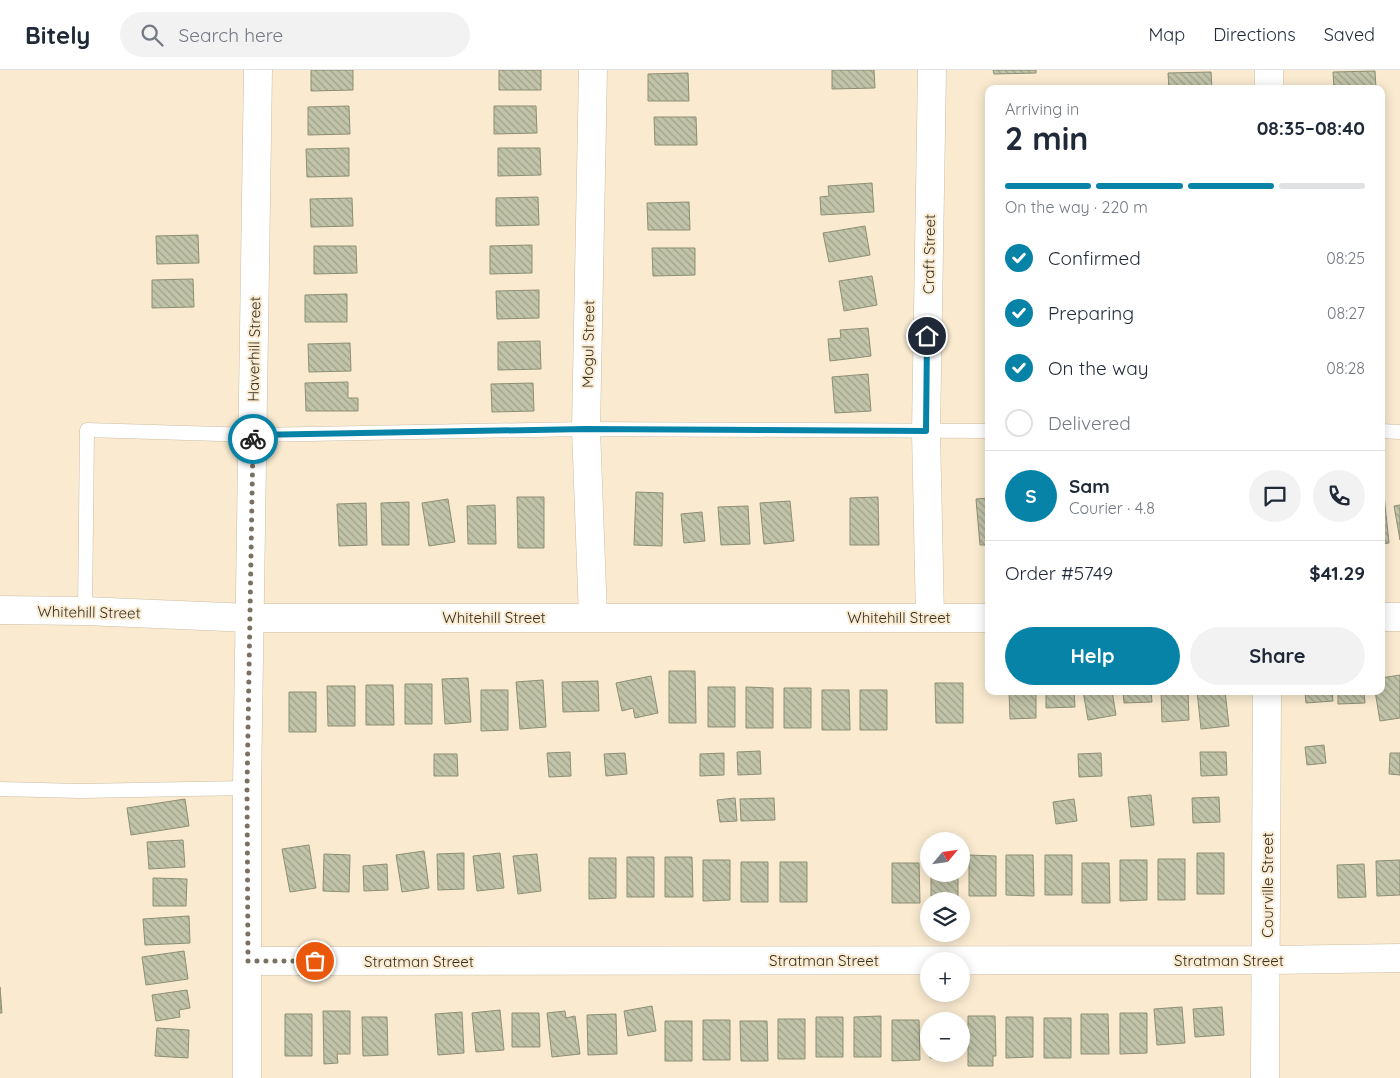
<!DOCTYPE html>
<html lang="en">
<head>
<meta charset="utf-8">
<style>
  body { margin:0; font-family:Quicksand,sans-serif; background:#f2f2f3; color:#1f2937; height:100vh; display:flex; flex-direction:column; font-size:19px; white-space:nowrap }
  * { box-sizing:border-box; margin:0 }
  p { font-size:16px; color:#747a83 }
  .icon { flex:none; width:28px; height:28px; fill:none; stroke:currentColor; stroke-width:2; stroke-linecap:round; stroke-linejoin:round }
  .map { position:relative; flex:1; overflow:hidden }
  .details { position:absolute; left:985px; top:15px; width:400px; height:610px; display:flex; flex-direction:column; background:#fff; border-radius:10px; box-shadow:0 2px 12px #0003 }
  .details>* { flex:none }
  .needle { width:32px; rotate:61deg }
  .tools { position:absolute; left:920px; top:762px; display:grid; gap:10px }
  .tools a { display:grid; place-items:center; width:50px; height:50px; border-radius:50%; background:#fff; box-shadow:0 2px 12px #0003; font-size:25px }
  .pin { position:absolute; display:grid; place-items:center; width:42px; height:42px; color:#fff; margin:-21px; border:2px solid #fff; border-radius:50%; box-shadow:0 1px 5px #0007 }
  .courier { position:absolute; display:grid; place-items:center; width:50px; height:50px; margin:-25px; border:4px solid #0783a8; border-radius:50%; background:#fff; color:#222; box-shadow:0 1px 6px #0007 }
  .summary em { font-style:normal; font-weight:800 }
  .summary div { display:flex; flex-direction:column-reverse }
  .summary { display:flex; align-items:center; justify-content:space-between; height:85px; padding:0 20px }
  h1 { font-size:32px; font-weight:800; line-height:38px }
  .bar { display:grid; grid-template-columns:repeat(4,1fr); gap:8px 5px; align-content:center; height:60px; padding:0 20px }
  .bar i { height:6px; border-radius:4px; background:#e0e1e3 }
  .bar .selected { background:#0783a8 }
  .bar p { grid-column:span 4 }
  .line { display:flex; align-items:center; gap:12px; padding:0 20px; border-top:1px solid #e0e1e3 }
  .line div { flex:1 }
  .round { display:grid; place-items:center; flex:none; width:52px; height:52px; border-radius:26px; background:#f2f2f3 }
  ol { padding:0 20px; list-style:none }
  li { display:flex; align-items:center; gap:15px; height:55px }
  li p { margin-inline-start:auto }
  li .icon { padding:5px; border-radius:50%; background:#0783a8; color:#fff; stroke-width:4 }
  li:last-child { color:#747a83 }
  li i { width:28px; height:28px; border:2px solid #e0e1e3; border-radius:50% }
  .action { display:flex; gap:10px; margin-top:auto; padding:10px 20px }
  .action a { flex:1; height:58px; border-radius:30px; background:#0783a8; color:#fff; font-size:20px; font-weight:800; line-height:58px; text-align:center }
  .action a+a { background:#f2f2f3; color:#1f2937 }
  header { display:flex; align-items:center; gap:30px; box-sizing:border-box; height:70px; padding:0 25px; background:#fff; border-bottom:1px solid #e0e1e3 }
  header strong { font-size:24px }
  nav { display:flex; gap:28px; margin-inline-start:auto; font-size:18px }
  .search { width:350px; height:45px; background:#f2f2f3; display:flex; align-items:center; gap:12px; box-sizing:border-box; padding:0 18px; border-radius:28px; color:#747a83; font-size:19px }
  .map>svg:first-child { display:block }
  .building { fill:url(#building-back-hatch); stroke:#8d8f75 }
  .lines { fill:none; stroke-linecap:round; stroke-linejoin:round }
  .service-casing { stroke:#cbbea4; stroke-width:15 }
  .minor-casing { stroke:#cbbea4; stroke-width:29 }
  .service { stroke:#fff; stroke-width:14 }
  .minor { stroke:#fff; stroke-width:28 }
  .done { stroke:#7a7162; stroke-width:5; stroke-dasharray:0 9 }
  .route { stroke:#0783a8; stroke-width:6 }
  .labels { text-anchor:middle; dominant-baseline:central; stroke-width:4; stroke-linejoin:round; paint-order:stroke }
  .street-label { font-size:15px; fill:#353026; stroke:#f9ead0 }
</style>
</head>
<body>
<header>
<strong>Bitely</strong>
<div class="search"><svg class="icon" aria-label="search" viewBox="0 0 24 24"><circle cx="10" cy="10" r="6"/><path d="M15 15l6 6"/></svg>Search here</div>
<nav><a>Map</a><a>Directions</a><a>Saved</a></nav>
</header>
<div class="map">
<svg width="1400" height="1008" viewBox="0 0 1400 1008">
  <defs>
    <pattern id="building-back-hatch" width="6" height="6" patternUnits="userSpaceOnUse" patternTransform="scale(1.25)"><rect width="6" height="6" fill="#c1c4a8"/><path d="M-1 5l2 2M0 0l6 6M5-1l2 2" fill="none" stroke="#9ea089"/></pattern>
  </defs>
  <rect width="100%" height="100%" fill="#f9ead0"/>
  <path class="building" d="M311,0H353V20L311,21Z
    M499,0H541V20H499Z
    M832,0H874L875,18L832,19Z
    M993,0H1036V3L994,4Z
    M1375,1L1376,19H1334L1333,2Z
    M1211,2L1212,19H1169L1168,3Z
    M688,3L689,31H648V4Z
    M1036,17V19H993V18Z
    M349,36L350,64L308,65V37Z
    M494,36H536L537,63L494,64Z
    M654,47H696L697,75H655Z
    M349,78V106L307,107L306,79Z
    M498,78H540L541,105L498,106Z
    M872,113L874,142L821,145L820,127L829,126L828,116Z
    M538,127L539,155L496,156V128Z
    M352,128L353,156L311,157L310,129Z
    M689,132L690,160H648L647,133Z
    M865,156L870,185L829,192L823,163Z
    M198,165L199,193L157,194L156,166Z
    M532,175V203L490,204V176Z
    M314,176H356L357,203L314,204Z
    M652,178H695V205L653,206Z
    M872,206L877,235L844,241L839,211Z
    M193,209L194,237L152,238V210Z
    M539,220V248L497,249L496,221Z
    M347,224V252H305V225Z
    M868,258L871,286L830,291L828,269L841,268L840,260Z
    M540,271L541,299L498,300V272Z
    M350,273L351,301L309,302L308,274Z
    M868,304L871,341L835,343L832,307Z
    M1381,311H1384V326H1381Z
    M348,312V328H358V341H306L305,313Z
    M533,313L534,341L492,342L491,314Z
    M1381,416H1383L1389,473L1381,474Z
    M636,422L663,423L662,476L634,475Z
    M517,427H544V478H518Z
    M878,427L879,475H850V428Z
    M989,428V475H980L976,429Z
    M448,429L455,472L429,476L422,433Z
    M790,431L794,471L764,474L760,433Z
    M409,432V475H382L381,433Z
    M366,433L367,475L339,476L337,434Z
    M495,435L496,474H468L467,436Z
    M1400,435V470L1394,436Z
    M748,436L750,474L721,475L718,437Z
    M702,442L705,471L684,473L681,444Z
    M669,601H695L696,653H669Z
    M1400,605V648L1380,651L1375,621H1381V608Z
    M651,606L658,643L635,648L633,638L622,641L616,613Z
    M468,608L471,652L445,654L442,609Z
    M543,610L546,657L520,659L516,612Z
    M598,611L599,641L563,642L562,612Z
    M935,613H963V653H936Z
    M405,614H432V654H405Z
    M366,615H393L394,655H366Z
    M327,616H355V656H328Z
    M708,617H735V657H708Z
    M746,617L773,618V658H746Z
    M784,618H811V658H784Z
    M481,620H508V660L481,661Z
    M822,620H849L850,660H822Z
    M860,620H887V660H860Z
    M1009,621H1036V648L1010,649Z
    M1046,621H1074L1075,637L1046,638Z
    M1083,621H1112L1116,645L1088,650Z
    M1123,621H1151L1152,632L1124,633Z
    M1161,621H1188L1189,650L1162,652Z
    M1197,621H1225L1229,656L1201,659Z
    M1305,621H1332L1333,631L1306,633Z
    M1338,621H1364L1365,633L1338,634Z
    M289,622H316V662H289Z
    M1324,675L1326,693L1307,695L1305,677Z
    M760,681L761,704L738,705L737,682Z
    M570,682L571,706L549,707L547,683Z
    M1200,682H1226L1227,705L1201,706Z
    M625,683L627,704L606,706L604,684Z
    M724,683V705L700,706V684Z
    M1101,683L1102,706L1079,707L1078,684Z
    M1390,683H1400V705L1389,704Z
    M434,684H457L458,706H434Z
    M1151,725L1154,755L1131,757L1128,727Z
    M1219,727L1220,752L1193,753L1192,728Z
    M735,728L737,751L720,752L717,730Z
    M774,728L775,750L741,751L740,729Z
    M185,729L189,756L131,765L127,738Z
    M1074,729L1077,751L1056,754L1053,732Z
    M183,770L185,797L149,799L147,772Z
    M309,775L316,818L290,822L282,779Z
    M424,781L429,818L402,822L396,785Z
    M464,783V819L438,820L437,784Z
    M500,783L504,818L477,821L473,786Z
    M1197,783H1224V824H1197Z
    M324,784L350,785L349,822L323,821Z
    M537,784L541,821L518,824L513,786Z
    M969,785L996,786V826H969Z
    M1006,785H1033L1034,826L1006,825Z
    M1045,785H1072V825H1045Z
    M627,787H654V827H627Z
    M665,787H692L693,827H665Z
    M589,788H616V828L589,829Z
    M1158,789H1185V830H1158Z
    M703,790H730V830L703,831Z
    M1120,790H1147V830L1120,831Z
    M1400,790V825L1377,826L1376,791Z
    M741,792H768V832H741Z
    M780,792H807V832H780Z
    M892,793H919L920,833H892Z
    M1082,793H1109L1110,833H1082Z
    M387,794L388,820L364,821L363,796Z
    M1364,794L1366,827L1338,828L1337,795Z
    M931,804H958V826H931Z
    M153,808L187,809L186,836H153Z
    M189,846L190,873L145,875L143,849Z
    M184,881L188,909L146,915L142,887Z
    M0,917L2,943H0Z
    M187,920L190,938L179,940L180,947L156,951L152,925Z
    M652,936L656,961L628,966L624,941Z
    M1182,937L1185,973L1157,975L1154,939Z
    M1222,937L1224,965L1195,967L1193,939Z
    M500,940L504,980L476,982L472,943Z
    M323,941H350V984H337L338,993L324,994Z
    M565,941L566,948L575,946L580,984L552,987L547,943Z
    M462,942L464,983L438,985L435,944Z
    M512,943H539L540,977H512Z
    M1120,943H1147V983L1120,984Z
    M285,944H312V986H285Z
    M616,944L617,984L588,985L587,945Z
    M1081,944H1108L1109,984H1081Z
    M881,946V987H854V947Z
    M968,946H995L996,986H993V996H968Z
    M362,947H387L388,985L363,986Z
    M816,947H843V987H816Z
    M1006,947H1033V987L1006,988Z
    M930,948H957V951H930Z
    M1044,948H1071V988H1044Z
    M778,949H805V989H778Z
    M703,950H730V990H703Z
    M892,950H919L920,990L892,991Z
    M665,951H692V991H665Z
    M740,951H767L768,991H741Z
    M157,958L189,960L188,988L155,986Z
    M930,984H957V988H930Z"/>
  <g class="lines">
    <g class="service-casing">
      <path id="service" d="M1381,361L1400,362
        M85,541L87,360L253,365L586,359L989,361
        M0,719L80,721L247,718"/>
    </g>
    <g class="minor-casing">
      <path id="minor" d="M1269,19V0
        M0,540L85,541L250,548H989
        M593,547L586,359L593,0
        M1381,547H1400
        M930,548L926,361L932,0
        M248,891L1266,890L1400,888
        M247,1008V718L258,0
        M1265,1008L1267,621"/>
    </g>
    <use href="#service" class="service"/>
    <use href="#minor" class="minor"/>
  </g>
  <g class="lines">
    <path class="done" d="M253,369L247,718L248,891H315"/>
    <path class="route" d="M253,369V365L586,359L926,361L927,266"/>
  </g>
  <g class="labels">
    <g class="street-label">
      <text transform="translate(929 184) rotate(-89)">Craft Street</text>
      <text transform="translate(588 274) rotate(-89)">Mogul Street</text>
      <text transform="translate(254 279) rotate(-89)">Haverhill Street</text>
      <text transform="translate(89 542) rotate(1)">Whitehill Street</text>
      <text x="494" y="547">Whitehill Street</text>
      <text x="899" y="547">Whitehill Street</text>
      <text transform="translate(1267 815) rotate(-90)">Courville Street</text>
      <text x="824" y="890">Stratman Street</text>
      <text x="1229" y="890">Stratman Street</text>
      <text x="419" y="891">Stratman Street</text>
    </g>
  </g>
</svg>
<div class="tools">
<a><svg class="needle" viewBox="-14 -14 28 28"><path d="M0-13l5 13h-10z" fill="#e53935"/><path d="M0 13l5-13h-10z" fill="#747a83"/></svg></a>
<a><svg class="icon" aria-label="layers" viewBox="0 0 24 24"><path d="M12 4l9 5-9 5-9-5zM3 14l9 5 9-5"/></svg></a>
<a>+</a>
<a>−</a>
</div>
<div class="pin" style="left:315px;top:891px;background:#ea580c"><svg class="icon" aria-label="bag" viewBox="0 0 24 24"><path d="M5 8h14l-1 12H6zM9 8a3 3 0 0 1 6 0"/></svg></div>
<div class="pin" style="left:927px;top:266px;background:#1f2937"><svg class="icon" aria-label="home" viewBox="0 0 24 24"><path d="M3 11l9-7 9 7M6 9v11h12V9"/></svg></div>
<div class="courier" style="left:253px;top:369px"><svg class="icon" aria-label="bike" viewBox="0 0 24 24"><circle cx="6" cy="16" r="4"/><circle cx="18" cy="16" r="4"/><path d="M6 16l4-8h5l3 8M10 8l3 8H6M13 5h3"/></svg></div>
<section class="details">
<div class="summary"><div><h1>2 min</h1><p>Arriving in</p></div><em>08:35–08:40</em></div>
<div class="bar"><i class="selected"></i><i class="selected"></i><i class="selected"></i><i></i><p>On the way · 220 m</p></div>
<ol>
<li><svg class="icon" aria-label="check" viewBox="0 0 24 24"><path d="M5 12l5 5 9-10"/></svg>Confirmed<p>08:25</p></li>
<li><svg class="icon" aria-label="check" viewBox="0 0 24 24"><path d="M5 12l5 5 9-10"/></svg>Preparing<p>08:27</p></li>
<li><svg class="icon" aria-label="check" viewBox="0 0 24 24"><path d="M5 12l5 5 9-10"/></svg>On the way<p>08:28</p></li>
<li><i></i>Delivered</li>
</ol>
<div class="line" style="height:90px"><b class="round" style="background:#0783a8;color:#fff">S</b><div><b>Sam</b><p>Courier · 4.8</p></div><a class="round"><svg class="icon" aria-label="chat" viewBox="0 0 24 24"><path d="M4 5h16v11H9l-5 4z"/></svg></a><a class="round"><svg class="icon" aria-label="phone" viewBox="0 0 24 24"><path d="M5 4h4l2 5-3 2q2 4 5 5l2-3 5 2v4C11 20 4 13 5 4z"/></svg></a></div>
<div class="line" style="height:65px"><div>Order #5749</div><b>$41.29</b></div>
<div class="action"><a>Help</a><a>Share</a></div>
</section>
</div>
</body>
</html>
